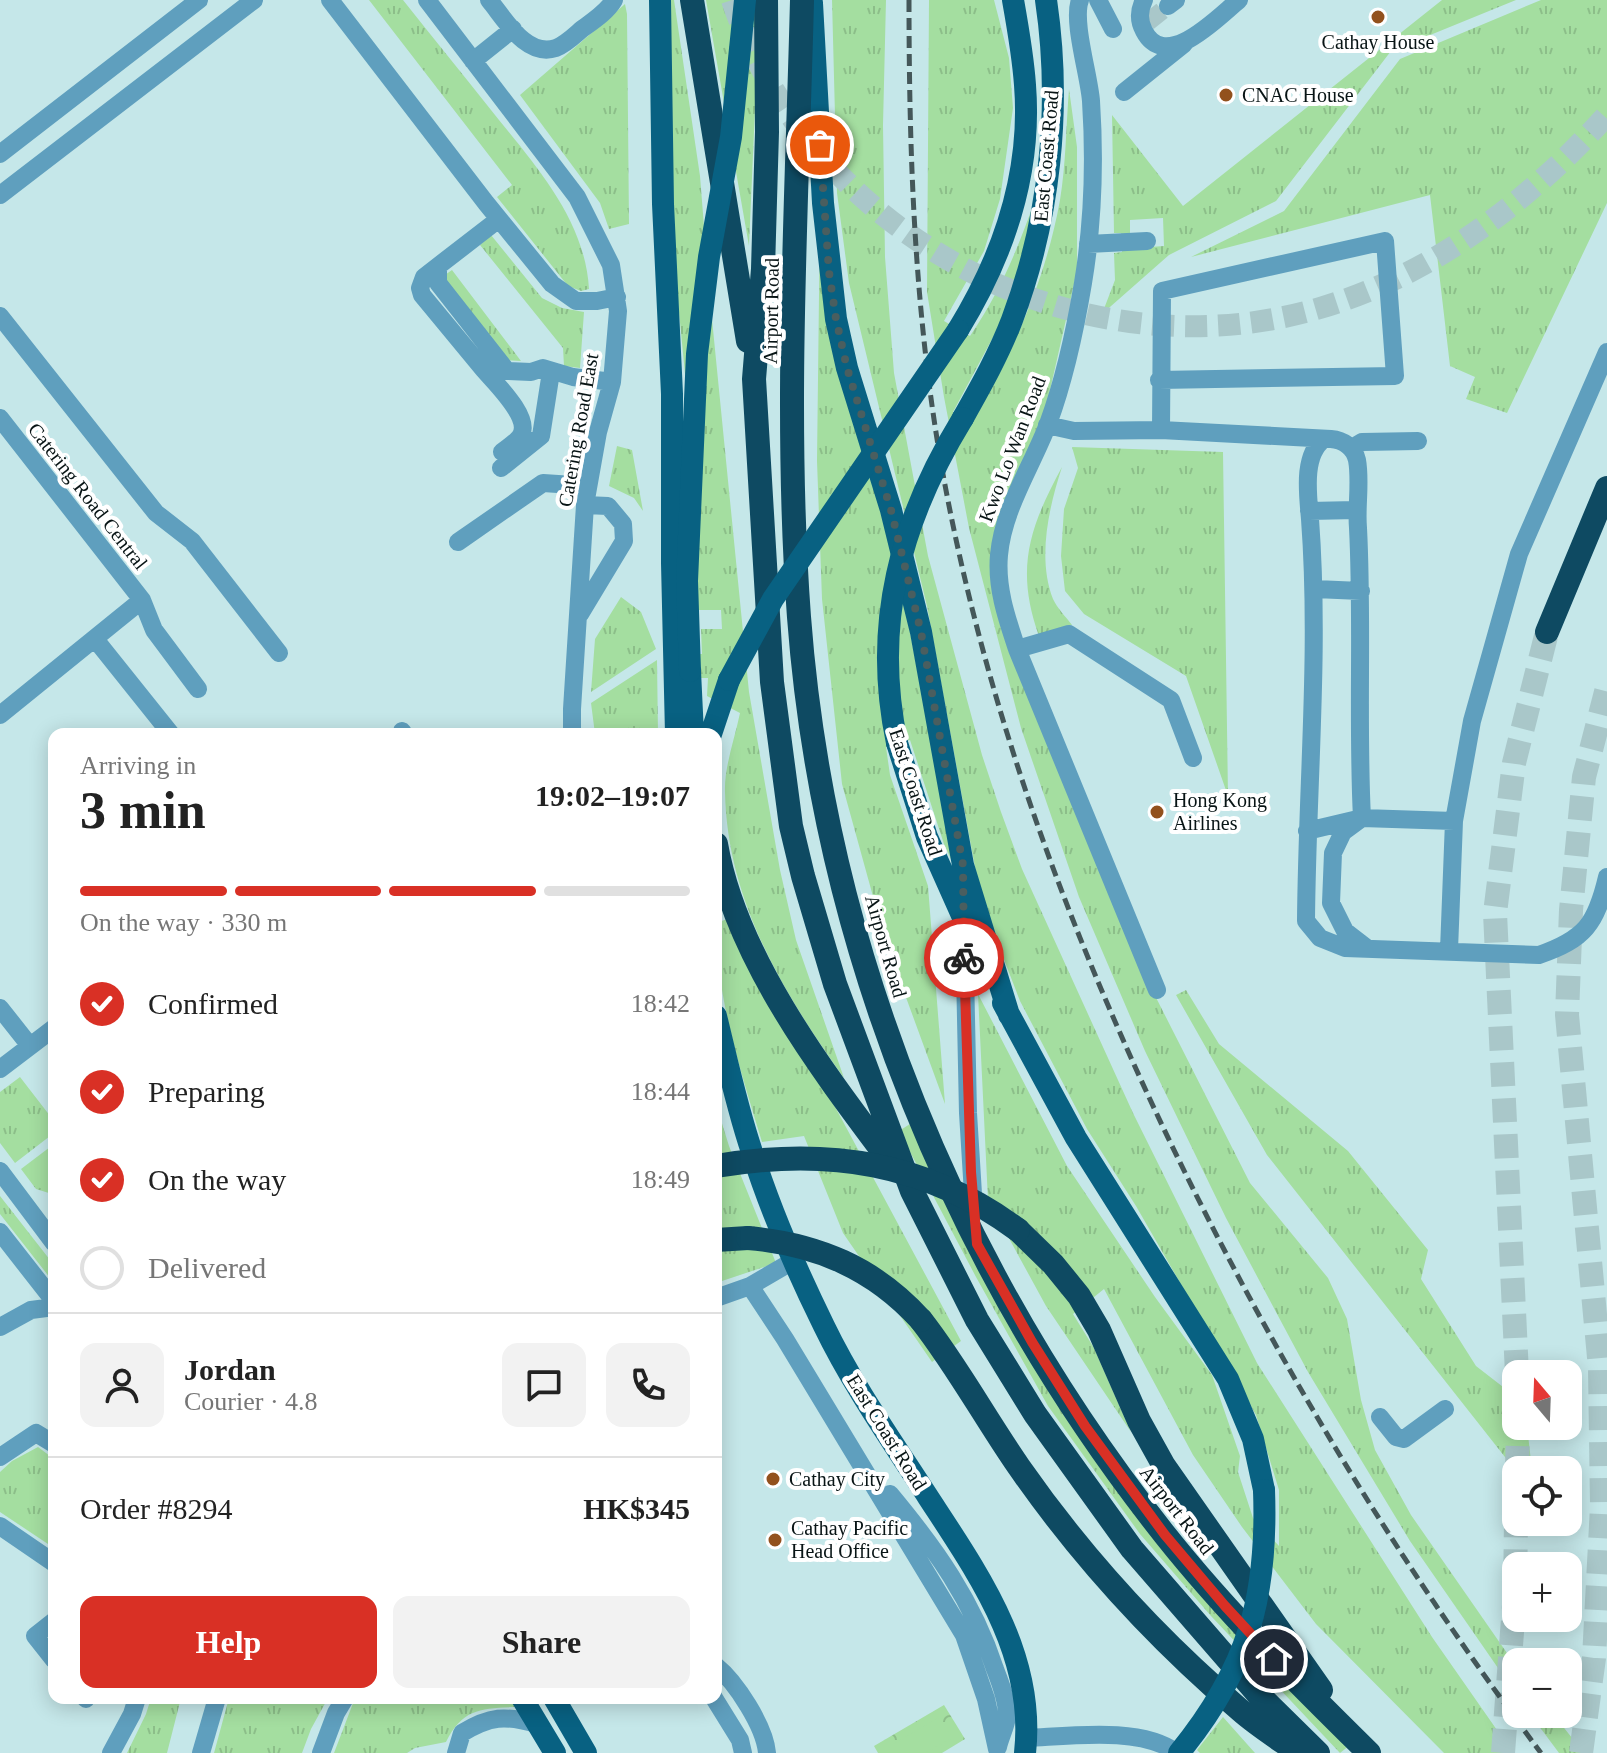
<!DOCTYPE html>
<html lang="en">
<head>
<meta charset="utf-8">
<style>
  body { margin:0; font-family:Georgia,serif; background:#f2f2f2; color:#222; height:100vh; display:flex; flex-direction:column; font-size:30px; white-space:nowrap }
  * { box-sizing:border-box; margin:0 }
  p { font-size:26px; color:#767676 }
  .icon { flex:none; width:44px; height:44px; fill:none; stroke:currentColor; stroke-width:2; stroke-linecap:round; stroke-linejoin:round }
  .map { position:relative; flex:1; overflow:hidden }
  .drawer { position:absolute; left:48px; top:728px; width:674px; height:976px; display:flex; flex-direction:column; background:#fff; border-radius:16px; box-shadow:0 4px 20px #0003 }
  .drawer>* { flex:none }
  .needle { width:52px; rotate:341deg }
  .fabs { position:absolute; left:1502px; top:1360px; display:grid; gap:16px }
  .fabs a { display:grid; place-items:center; width:80px; height:80px; border-radius:16px; background:#fff; box-shadow:0 4px 20px #0003; font-size:40px }
  .pin { position:absolute; display:grid; place-items:center; width:68px; height:68px; color:#fff; margin:-34px; border:4px solid #fff; border-radius:50%; box-shadow:0 2px 8px #0007 }
  .courier { position:absolute; display:grid; place-items:center; width:80px; height:80px; margin:-40px; border:6px solid #d93025; border-radius:50%; background:#fff; color:#222; box-shadow:0 2px 10px #0007 }
  .head em { font-style:normal; font-weight:600 }
  .head div { display:flex; flex-direction:column-reverse }
  .head { display:flex; align-items:center; justify-content:space-between; height:136px; padding:0 32px }
  h1 { font-size:52px; font-weight:600; line-height:60px }
  .bar { display:grid; grid-template-columns:repeat(4,1fr); gap:12px 8px; align-content:center; height:96px; padding:0 32px }
  .bar i { height:10px; border-radius:6px; background:#e0e0e0 }
  .bar .current { background:#d93025 }
  .bar p { grid-column:span 4 }
  .line { display:flex; align-items:center; gap:20px; padding:0 32px; border-top:2px solid #e0e0e0 }
  .line div { flex:1 }
  .round { display:grid; place-items:center; flex:none; width:84px; height:84px; border-radius:16px; background:#f2f2f2 }
  ol { padding:0 32px; list-style:none }
  li { display:flex; align-items:center; gap:24px; height:88px }
  li p { margin-inline-start:auto }
  li .icon { padding:8px; border-radius:50%; background:#d93025; color:#fff; stroke-width:4 }
  li:last-child { color:#767676 }
  li i { width:44px; height:44px; border:4px solid #e0e0e0; border-radius:50% }
  .cta { display:flex; gap:16px; margin-top:auto; padding:16px 32px }
  .cta a { flex:1; height:92px; border-radius:16px; background:#d93025; color:#fff; font-size:32px; font-weight:600; line-height:92px; text-align:center }
  .cta a+a { background:#f2f2f2; color:#222 }
  .map>svg:first-child { display:block }
  .grass { fill:url(#grass-tufts) }
  .park { fill:url(#park-crowns) }
  .pitch { fill:#a4dea0 }
  .lines { fill:none; stroke-linecap:round; stroke-linejoin:round }
  .minor-tunnel { stroke:#a9c7c9; stroke-width:18; stroke-dasharray:18 9; stroke-linecap:butt }
  .major-tunnel { stroke:#a9c7c9; stroke-width:22; stroke-dasharray:22 11; stroke-linecap:butt }
  .highway-tunnel { stroke:#a9c7c9; stroke-width:24; stroke-dasharray:24 12; stroke-linecap:butt }
  .minor { stroke:#5f9fbe; stroke-width:18 }
  .major { stroke:#086182; stroke-width:22 }
  .highway { stroke:#0e4a62; stroke-width:24 }
  .rail { stroke:#445759; stroke-width:5; stroke-dasharray:12 6; stroke-linecap:butt }
  .major-bridge { stroke:#086182; stroke-width:22 }
  .highway-bridge { stroke:#0e4a62; stroke-width:24 }
  .done { stroke:#4a5e5f; stroke-width:8; stroke-dasharray:0 14.4 }
  .route { stroke:#d93025; stroke-width:10 }
  .poi-dot { fill:#92511d; stroke:#fff; stroke-width:3 }
  .labels { text-anchor:middle; dominant-baseline:central; stroke-width:8; stroke-linejoin:round; paint-order:stroke }
  .poi-label { font-size:20px; fill:#081415; stroke:#fff; text-anchor:start }
  .street-label { font-size:20px; fill:#081415; stroke:#fff }
</style>
</head>
<body>
<div class="map">
<svg width="1607" height="1753" viewBox="0 0 1607 1753">
  <defs>
    <pattern id="grass-tufts" width="24" height="20" patternUnits="userSpaceOnUse" patternTransform="scale(2)"><rect width="24" height="20" fill="#a4dea0"/><path d="M3 7l-1-3M5 7V3M7 7l1-3M15 17l-1-3M17 17v-4M19 17l1-3" fill="none" stroke="#8cbe89"/></pattern>
    <pattern id="park-crowns" width="20" height="18" patternUnits="userSpaceOnUse" patternTransform="scale(2)"><rect width="20" height="18" fill="#a4dea0"/><path d="M2 6a3 3 0 1 1 6 0M12 15a3 3 0 1 1 6 0" fill="none" stroke="#8cbe89"/></pattern>
  </defs>
  <rect width="100%" height="100%" fill="#c5e7e9"/>
  <path class="grass" d="M369,0H403C432,37 462,73 491,110C533,163 585,218 589,289L581,291L568,286L497,197L512,185Z
    M670,0H674L700,176L709,289L749,692L780,870L796,940L844,1078C783,993 727,900 725,792C724,767 735,738 740,713L707,696L708,678H692V654H702L701,629H722L721,610H681L686,384L668,199Z
    M706,0H756L755,109L749,246Z
    M832,0H886L883,125L885,257L894,373L928,556L982,755L1001,812L1022,869L1133,1113L1257,1363L1432,1637L1513,1753H1444L1316,1624L1242,1527L1193,1455L1104,1289L1073,1314L1094,1348L1131,1432L1046,1306L988,1200L978,994L1067,1166L1155,1297L1212,1375L1240,1456L1238,1472L1253,1518L1279,1546V1490L1256,1415L1136,1206L1087,1129L1020,1001L981,900L927,606L849,283L837,193Z
    M929,0H994L1009,58L1013,108L1000,199L984,251L944,321L970,336C1001,290 1015,255 1034,203L1020,270L999,326L953,412L971,423C1013,351 1045,283 1060,200C1066,164 1066,126 1069,89L1077,147V271L1043,421L1003,503L994,539L1000,607L1139,964L1250,1183L1328,1278L1347,1319L1361,1400L1375,1450L1411,1515L1516,1666V1694L1410,1541L1308,1372L1226,1218L1145,1051L1079,897L1021,728L969,528L944,397L927,292Z
    M1442,0H1516L1391,51L1276,201L1169,255L1102,314L1115,280L1114,253L1122,252V249L1164,246L1163,218L1130,220V237H1122L1121,233H1114L1112,115L1183,206Z
    M1541,0H1607V203L1507,413L1466,399L1475,377L1450,366L1430,195L1191,257L1284,211L1400,59Z
    M625,4L627,14L629,224L609,229L600,203L520,95Z
    M820,212L906,611L955,868L944,844L910,740L886,747L890,775L928,886L945,1104L885,940L842,784L822,599L817,461Z
    M491,235L542,298L562,308L584,312L580,368L564,366L563,348L480,245Z
    M452,270L521,361L506,360L442,277Z
    M617,446L632,450L643,511L634,498L609,486Z
    M1072,447L1223,452L1228,796L1186,676L1084,614L1065,591L1061,556L1064,509L1078,468Z
    M1062,467C1049,507 1037,558 1053,599C1057,608 1066,617 1072,625L1039,636C1015,569 1029,528 1062,467Z
    M621,597L641,612L656,649L591,692L595,639Z
    M657,660L658,734H595L591,703Z
    M733,917L961,1341L932,1362L843,1233L804,1136L762,1142C741,1072 716,997 716,923Z
    M1186,990L1219,1044L1348,1151L1428,1250L1421,1279L1476,1366L1516,1397V1426H1527L1532,1470L1516,1471L1267,1155L1176,995Z
    M20,1077L54,1121V1133L15,1163L0,1143V1092Z
    M716,1104L729,1146L776,1263L716,1283Z
    M910,1124L985,1274L1056,1401L1350,1745L1340,1753L1211,1616L1140,1534L1048,1406L976,1277L899,1131Z
    M54,1144V1194H52L36,1189L21,1169Z
    M0,1196L54,1265V1283L0,1214Z
    M38,1447L54,1459V1548L0,1512V1472L12,1461Z
    M151,1698H181L167,1753H127L146,1714Z
    M229,1698H328L311,1729L302,1753H214Z
    M355,1698H512L516,1703L514,1707C481,1708 462,1709 446,1742L415,1748L407,1753H334Z
    M1530,1714H1553L1584,1753H1559Z
    M1223,1717L1255,1753H1200L1197,1750Z"/>
  <path class="park" d="M944,1705L965,1739L942,1753H878L874,1746Z"/>
  <path class="pitch" d="M940,1717L952,1738L925,1753H896L892,1745Z"/>
  <g class="lines">
    <path class="minor-tunnel" d="M1148,22L1168,6"/>
    <path class="major-tunnel" d="M732,0C811,236 1080,379 1320,308C1434,274 1528,202 1607,115"/>
    <path class="highway-tunnel" d="M1517,1374L1495,913L1514,763L1547,632
      M1517,1470L1518,1426
      M1503,1753L1515,1592L1516,1522
      M1581,1753L1594,1658L1602,1506L1600,1368L1567,1015L1571,910L1584,777L1607,688"/>
    <path class="minor" d="M330,0L486,203L552,284L576,301H597L617,297
      M427,0L577,197L611,265L618,311L612,382L598,432L585,505L572,709V734
      M489,0C505,19 526,58 556,48C566,44 574,36 582,29C593,21 607,12 614,0
      M1080,0C1072,21 1089,75 1091,101C1095,162 1093,223 1083,283C1075,331 1065,378 1048,424C1032,466 1003,509 999,555C996,588 1007,619 1017,649L1157,990
      M1098,0L1113,29
      M1144,0C1139,10 1138,20 1144,31C1166,73 1218,17 1239,0
      M1168,6L1176,0
      M473,61L513,29
      M1124,92L1184,44
      M0,154L199,0
      M0,195L254,0
      M499,219L424,277L420,288L422,295L484,370L531,372L543,368L573,377L612,382
      M1088,244L1147,241
      M438,267V283L507,371
      M0,316L156,513L192,541L279,653
      M484,370C495,383 531,417 521,435C518,441 508,447 502,452
      M1159,380L1395,376L1385,241L1162,291L1161,430
      M0,418L142,600L154,630L198,689
      M1047,425L1074,431L1161,430L1331,439C1343,440 1354,447 1357,460C1361,482 1356,507 1358,528C1363,625 1357,721 1362,818
      M1324,439C1302,455 1308,495 1310,519C1320,652 1307,787 1306,921L1320,938L1345,948L1539,955C1585,939 1596,924 1607,877
      M1354,452L1357,445L1362,442L1418,441
      M501,468L541,436L551,372
      M1309,511L1356,510
      M458,542L543,483L588,486
      M1315,589L1361,591
      M580,614L624,541L623,524L608,506L585,505
      M95,639L171,734
      M1017,649L1069,634L1171,700L1193,758
      M0,715L142,600
      M402,731L404,734
      M1362,818L1343,832L1333,853L1331,903L1345,931L1367,948
      M1307,831L1362,818L1454,821
      M964,924L968,1113L974,1210
      M1449,950L1454,821L1472,721L1519,554L1607,352
      M0,1008L30,1046
      M0,1069L54,1028
      M0,1171L54,1243
      M0,1232L54,1301
      M750,1286L785,1339L964,1635L986,1699L997,1749
      M716,1298L750,1286L793,1261
      M0,1327L31,1310L54,1307
      M1380,1417L1396,1437L1404,1439L1445,1409
      M0,1457L36,1433L54,1444
      M890,1494C935,1548 973,1601 995,1669C1000,1682 1008,1702 1007,1717C1006,1726 1000,1738 998,1747
      M0,1526L54,1563
      M54,1621L35,1636L54,1660
      M716,1666C736,1682 765,1727 767,1753
      M85,1698L86,1699
      M714,1698L740,1740L743,1753
      M1027,1738C1070,1736 1142,1726 1177,1753
      M111,1753L132,1714L137,1698
      M201,1753L217,1698
      M321,1753L336,1713L345,1698
      M456,1753L462,1733C490,1716 505,1715 537,1724"/>
    <path class="major" d="M660,0L663,204L672,394V563L676,734
      M812,3L823,203L836,319L847,368L891,510L921,632L963,865L1009,1015
      M958,330C1004,255 1032,174 1025,85C1023,56 1018,28 1013,0
      M963,418C981,386 999,354 1012,320C1050,219 1062,107 1046,0
      M690,671L693,734
      M711,734L729,680
      M897,743L927,837L973,940
      M1003,1003L1076,1138L1228,1379L1253,1439L1264,1490
      M716,1016C727,1061 737,1108 752,1152C771,1212 796,1269 824,1326C853,1386 892,1441 928,1497C979,1575 1036,1655 1025,1753
      M522,1698L555,1753
      M554,1698L586,1753"/>
    <path class="highway" d="M692,0L748,341
      M766,0L767,132L763,269L754,379L772,682L791,826L803,876L835,984L912,1191L977,1320L1035,1414L1132,1549L1257,1693L1318,1753
      M802,0C797,204 784,414 799,617C824,951 958,1274 1165,1535C1227,1613 1298,1683 1369,1753
      M1547,632L1607,488
      M716,844C736,959 824,1073 893,1165
      M1018,1230L1053,1264L1079,1296L1099,1330L1139,1421L1164,1466L1321,1690
      M716,1240L748,1238
      M921,1320C957,1366 985,1418 1019,1467C1081,1556 1157,1639 1240,1710C1258,1726 1279,1739 1299,1753"/>
    <path class="rail" d="M909,0C909,162 915,325 945,485C987,708 1065,920 1162,1125C1267,1346 1394,1557 1541,1753"/>
    <path class="major-bridge" d="M690,671L687,581L697,354L709,257L731,137L745,0
      M729,680L773,599L958,330
      M897,743C872,624 900,521 963,418
      M1179,1753C1248,1668 1268,1598 1264,1490"/>
    <path class="highway-bridge" d="M716,1166C827,1147 926,1162 1018,1230
      M748,1238C817,1244 874,1268 921,1320"/>
  </g>
  <g class="lines">
    <path class="done" d="M820,145L829,272L836,319L847,368L891,510L921,632L963,865L964,958"/>
    <path class="route" d="M964,958L971,1172L977,1244L1032,1342L1085,1426L1165,1535L1225,1606L1274,1659"/>
  </g>
  <g class="poi-dot">
    <circle cx="1378" cy="17" r="8"/>
    <circle cx="1226" cy="95" r="8"/>
    <circle cx="1157" cy="812" r="8"/>
    <circle cx="773" cy="1479" r="8"/>
    <circle cx="775" cy="1540" r="8"/>
  </g>
  <g class="labels">
    <g class="poi-label">
      <text x="1378" y="42" text-anchor="middle">Cathay House</text>
      <text x="1242" y="95">CNAC House</text>
      <text x="1173" y="800">Hong Kong<tspan x="1173" dy="23">Airlines</tspan></text>
      <text x="789" y="1479">Cathay City</text>
      <text x="791" y="1528">Cathay Pacific<tspan x="791" dy="23">Head Office</tspan></text>
    </g>
    <g class="street-label">
      <text transform="translate(1046 156) rotate(-85)">East Coast Road</text>
      <text transform="translate(771 311) rotate(-89)">Airport Road</text>
      <text transform="translate(578 430) rotate(-80)">Catering Road East</text>
      <text transform="translate(1012 449) rotate(-69)">Kwo Lo Wan Road</text>
      <text transform="translate(88 496) rotate(52)">Catering Road Central</text>
      <text transform="translate(916 792) rotate(72)">East Coast Road</text>
      <text transform="translate(886 946) rotate(74)">Airport Road</text>
      <text transform="translate(887 1432) rotate(58)">East Coast Road</text>
      <text transform="translate(1177 1510) rotate(52)">Airport Road</text>
    </g>
  </g>
</svg>
<div class="fabs">
<a><svg class="needle" viewBox="-14 -14 28 28"><path d="M0-13l5 13h-10z" fill="#e53935"/><path d="M0 13l5-13h-10z" fill="#767676"/></svg></a>
<a><svg class="icon" aria-label="locate" viewBox="0 0 24 24"><circle cx="12" cy="12" r="6"/><path d="M12 2v4M12 18v4M2 12h4M18 12h4"/></svg></a>
<a>+</a>
<a>−</a>
</div>
<div class="pin" style="left:820px;top:145px;background:#ea580c"><svg class="icon" aria-label="bag" viewBox="0 0 24 24"><path d="M5 8h14l-1 12H6zM9 8a3 3 0 0 1 6 0"/></svg></div>
<div class="pin" style="left:1274px;top:1659px;background:#1f2937"><svg class="icon" aria-label="home" viewBox="0 0 24 24"><path d="M3 11l9-7 9 7M6 9v11h12V9"/></svg></div>
<div class="courier" style="left:964px;top:958px"><svg class="icon" aria-label="bike" viewBox="0 0 24 24"><circle cx="6" cy="16" r="4"/><circle cx="18" cy="16" r="4"/><path d="M6 16l4-8h5l3 8M10 8l3 8H6M13 5h3"/></svg></div>
<section class="drawer">
<div class="head"><div><h1>3 min</h1><p>Arriving in</p></div><em>19:02–19:07</em></div>
<div class="bar"><i class="current"></i><i class="current"></i><i class="current"></i><i></i><p>On the way · 330 m</p></div>
<ol>
<li><svg class="icon" aria-label="check" viewBox="0 0 24 24"><path d="M5 12l5 5 9-10"/></svg>Confirmed<p>18:42</p></li>
<li><svg class="icon" aria-label="check" viewBox="0 0 24 24"><path d="M5 12l5 5 9-10"/></svg>Preparing<p>18:44</p></li>
<li><svg class="icon" aria-label="check" viewBox="0 0 24 24"><path d="M5 12l5 5 9-10"/></svg>On the way<p>18:49</p></li>
<li><i></i>Delivered</li>
</ol>
<div class="line" style="height:144px"><a class="round"><svg class="icon" aria-label="person" viewBox="0 0 24 24"><circle cx="12" cy="8" r="4"/><path d="M4 21q1-7 8-7t8 7"/></svg></a><div><b>Jordan</b><p>Courier · 4.8</p></div><a class="round"><svg class="icon" aria-label="chat" viewBox="0 0 24 24"><path d="M4 5h16v11H9l-5 4z"/></svg></a><a class="round"><svg class="icon" aria-label="phone" viewBox="0 0 24 24"><path d="M5 4h4l2 5-3 2q2 4 5 5l2-3 5 2v4C11 20 4 13 5 4z"/></svg></a></div>
<div class="line" style="height:104px"><div>Order #8294</div><b>HK$345</b></div>
<div class="cta"><a>Help</a><a>Share</a></div>
</section>
</div>
</body>
</html>
